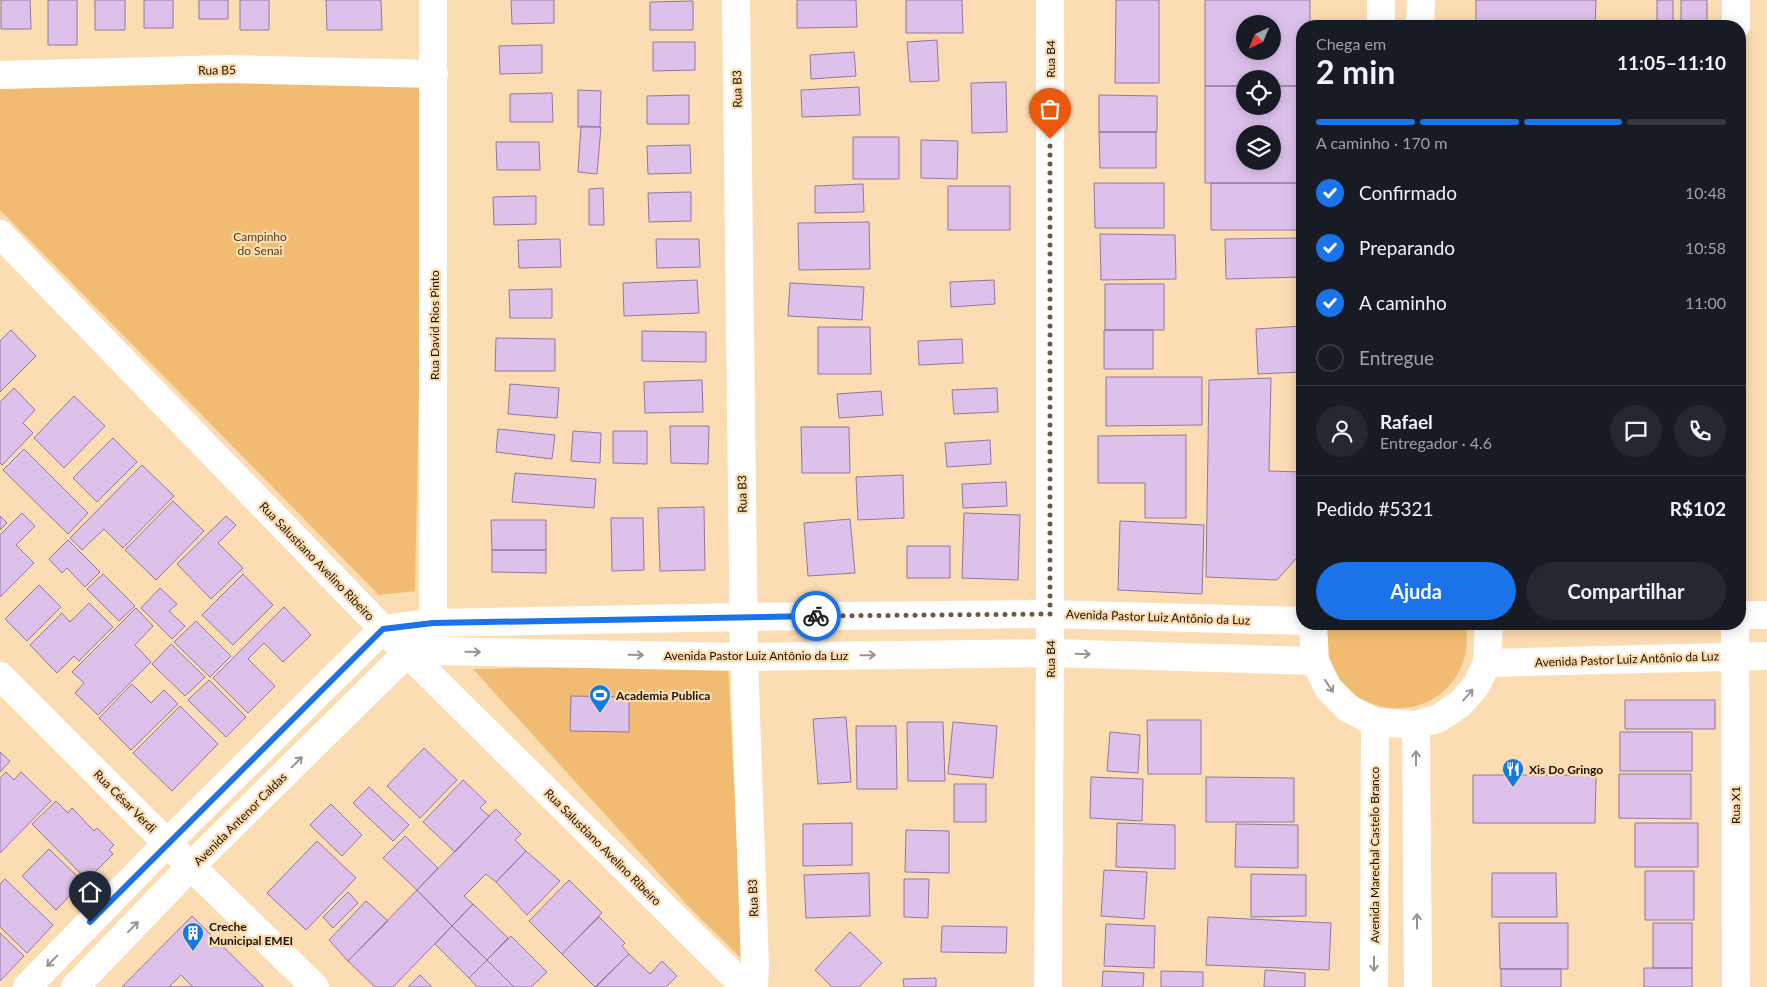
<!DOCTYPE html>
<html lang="pt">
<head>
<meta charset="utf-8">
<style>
  body { margin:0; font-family:Lato,sans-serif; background:#242831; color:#f1f3f6; height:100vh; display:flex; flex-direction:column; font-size:19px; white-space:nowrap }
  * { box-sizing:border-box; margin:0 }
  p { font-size:16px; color:#9ea1a6 }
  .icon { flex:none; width:28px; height:28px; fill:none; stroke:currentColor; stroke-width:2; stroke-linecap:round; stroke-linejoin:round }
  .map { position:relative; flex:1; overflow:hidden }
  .details { position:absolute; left:1296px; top:20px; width:450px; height:610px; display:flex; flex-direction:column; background:#171b24; border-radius:20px; box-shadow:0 2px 12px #0003 }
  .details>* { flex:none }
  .needle { width:32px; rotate:224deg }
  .fabs { position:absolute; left:1236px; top:15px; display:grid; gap:10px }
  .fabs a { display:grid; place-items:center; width:45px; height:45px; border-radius:50%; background:#171b24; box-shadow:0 2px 12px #0003; font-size:25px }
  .pin { position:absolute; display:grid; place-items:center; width:42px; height:42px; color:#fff; margin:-51px -21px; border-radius:50% 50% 50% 0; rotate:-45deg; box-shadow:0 0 5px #0007 }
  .pin .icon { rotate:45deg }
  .courier { position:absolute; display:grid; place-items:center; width:50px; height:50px; margin:-25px; border:4px solid #1a73e8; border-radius:50%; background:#fff; color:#222; box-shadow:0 1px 6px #0007 }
  .head em { font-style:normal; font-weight:700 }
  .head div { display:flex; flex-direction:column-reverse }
  .head { display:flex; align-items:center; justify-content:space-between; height:85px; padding:0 20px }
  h1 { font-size:32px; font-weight:700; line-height:38px }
  .bar { display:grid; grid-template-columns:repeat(4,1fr); gap:8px 5px; align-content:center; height:60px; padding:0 20px }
  .bar i { height:6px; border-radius:4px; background:#363941 }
  .bar .on { background:#1a73e8 }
  .bar p { grid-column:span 4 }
  .line { display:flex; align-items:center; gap:12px; padding:0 20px; border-top:1px solid #363941 }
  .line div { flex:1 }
  .round { display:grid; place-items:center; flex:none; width:52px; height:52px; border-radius:26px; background:#242831 }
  ol { padding:0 20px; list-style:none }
  li { display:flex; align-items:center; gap:15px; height:55px }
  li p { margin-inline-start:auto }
  li .icon { padding:5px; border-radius:50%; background:#1a73e8; color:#fff; stroke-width:4 }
  li:last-child { color:#9ea1a6 }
  li i { width:28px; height:28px; border:2px solid #363941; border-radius:50% }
  .cta { display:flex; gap:10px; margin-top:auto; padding:10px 20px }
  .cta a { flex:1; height:58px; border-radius:30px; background:#1a73e8; color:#fff; font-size:20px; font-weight:700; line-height:58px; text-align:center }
  .cta a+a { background:#242831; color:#f1f3f6 }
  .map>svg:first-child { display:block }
  .green { fill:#f1bc72 }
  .building { fill:#ddc1eb; stroke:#91779e; fill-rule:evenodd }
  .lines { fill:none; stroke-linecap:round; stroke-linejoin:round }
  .minor { stroke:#fff; stroke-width:28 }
  .major { stroke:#fff; stroke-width:28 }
  .oneway { stroke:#99948e }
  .done { stroke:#6b5941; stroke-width:5; stroke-dasharray:0 9 }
  .route { stroke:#1a73e8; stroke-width:6 }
  .labels { text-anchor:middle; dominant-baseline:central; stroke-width:4.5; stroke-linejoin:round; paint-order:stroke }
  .street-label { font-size:12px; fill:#1d1204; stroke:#fcdcb2 }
  .park-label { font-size:12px; fill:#553d19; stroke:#fcdcb2 }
  .poi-label { font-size:12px; font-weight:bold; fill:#1d1204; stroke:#fcdcb2; text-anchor:start }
</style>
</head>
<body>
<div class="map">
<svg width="1767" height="987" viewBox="0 0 1767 987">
  <rect width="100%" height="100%" fill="#fcdcb2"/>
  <path class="green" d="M231,79L425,85L415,591L379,595L0,210V89Z
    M1326,624H1466C1467,638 1468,651 1462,665C1436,729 1344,719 1326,654C1324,645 1326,633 1326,624Z
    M728,664L743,960L690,908L473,669Z"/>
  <path class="building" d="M1,0H30L31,29H1Z
    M48,0H77V45H48Z
    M95,0H125V30H95Z
    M144,0H173V28H144Z
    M199,0H228V19H199Z
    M240,0H269V30H240Z
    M326,0H381L382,30H327Z
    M511,0H554V23L512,24Z
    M797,0H856L857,27L797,28Z
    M906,0H962L963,33H906Z
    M1116,0H1159V83H1115Z
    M1205,0H1310V26H1302V86H1272V79H1245V86H1205ZM1245,24H1272V51H1245Z
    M1476,0H1596L1595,26H1476Z
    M1657,0H1673V26H1657Z
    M1681,0H1707V26H1681Z
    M693,1V30H650V2Z
    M937,40L939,81L910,82L907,42Z
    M653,42H695V70L653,71Z
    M542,45V73L500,74L499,46Z
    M854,52L856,76L811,79L810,55Z
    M1006,82L1007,132L972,133L971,83Z
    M1205,86H1245V106H1272V86H1302V183H1205ZM1245,134H1272V161H1245Z
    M859,87L860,115L802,117L801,90Z
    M578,90L601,91L600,127H578Z
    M552,93L553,122H510V94Z
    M689,95V124H647V96Z
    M1099,95L1157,96V132H1099Z
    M581,126L601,127L597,174L578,172Z
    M1099,132H1156V168H1100Z
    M853,137H899V179H853Z
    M921,140L958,141L957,179L921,178Z
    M496,142H539L540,170H497Z
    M690,145L691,173L648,174L647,146Z
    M1094,183H1164V228H1095Z
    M1211,183H1300V230H1211Z
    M863,184L864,212L815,213V186Z
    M948,186H1010V230H948Z
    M603,188L604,225H589V189Z
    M691,192V221L649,222L648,193Z
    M536,196V224L494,225L493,197Z
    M869,222L870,269L799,270L798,223Z
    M1100,234L1175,235L1176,279L1101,280Z
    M1302,238V277L1226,279L1225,239Z
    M560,239L561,267L519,268L518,240Z
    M656,239H699L700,267L657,268Z
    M697,280L699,313L624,316L623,283Z
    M994,280L995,304L951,307L950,282Z
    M790,283L864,287L862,320L788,316Z
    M1105,284H1164V330H1105Z
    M552,289V318H510L509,290Z
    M1302,326V372L1258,374L1256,329Z
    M818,327H870L871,374H818Z
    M11,330L36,356L0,392V341Z
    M1104,330H1153V369H1104Z
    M642,331L706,332V362L642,361Z
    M496,338L555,339V371H495Z
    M962,339L963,363L919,365L918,341Z
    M1106,377H1202V425L1106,426Z
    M1271,378L1269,471L1302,472V552L1277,580L1206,577L1209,380Z
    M702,380L703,412L645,413L644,382Z
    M510,384L559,388L557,418L508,414Z
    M14,388L35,410L23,423L33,433L2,465L0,463V402Z
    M997,388L998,412L954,414L952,390Z
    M881,391L883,415L839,418L837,394Z
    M74,396L105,426L64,468L34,438Z
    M670,426H709L708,464L671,463Z
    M801,427H849L850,473H802Z
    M498,429L555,435L552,459L496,452Z
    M573,431L601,433L600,463L571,461Z
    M613,431H647V464L613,463Z
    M1186,435V518H1145V483H1098V436Z
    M113,438L137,462L97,502L73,478Z
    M990,440L991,464L947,467L945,443Z
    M24,449L88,513L68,534L3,470Z
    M142,465L174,496L123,548L104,529L82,550L70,538Z
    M515,473L596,479L594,508L512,502Z
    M903,475L904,518L858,520L856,477Z
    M1006,482L1007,506L963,508L962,484Z
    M173,501L204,531L156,580L125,550Z
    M704,507L705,570L660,571L658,508Z
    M22,513L35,526L16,545L34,563L0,597V535Z
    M964,513L1020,515L1018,580L962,578Z
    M0,516L7,523L0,530Z
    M226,516L236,525L218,543L243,568L211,599L177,564Z
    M611,518H643L644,570L612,571Z
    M850,519L855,573L808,576L804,523Z
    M491,520H546V550H492Z
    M1120,521L1204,525L1202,594L1118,590Z
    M68,540L100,572L85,587L67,568L62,573L49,559Z
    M907,546H950V578H907Z
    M492,550H546V573L492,572Z
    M103,574L135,606L119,621L87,589Z
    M243,574L273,605L233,645L202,615Z
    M39,585L61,607L27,641L5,619Z
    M160,588L177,604L169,611L185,626L172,639L141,608Z
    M89,603L113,627L79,661L74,656L57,673L30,645L62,613L70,622Z
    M284,607L311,635L283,662L264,643L248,659L275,686L248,713L213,678Z
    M136,608L153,626L135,645L151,662L98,715L75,693L84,683L72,672Z
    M196,621L231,656L210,677L174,642Z
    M171,644L205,677L185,696L152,664Z
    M209,680L246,717L226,737L188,700Z
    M132,684L151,703L164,690L178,704L131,750L99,718Z
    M571,696L629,697V732L570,731Z
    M1625,700H1715V729H1625Z
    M180,706L218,744L172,791L133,753Z
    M846,717L851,782L818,784L813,719Z
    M1147,720H1201V774H1148Z
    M907,722H943L945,781H908Z
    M953,722L997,726L993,778L948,774Z
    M856,726H896L897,789H857Z
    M1110,732L1140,735L1138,773L1107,771Z
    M1620,732H1692V771H1620Z
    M424,748L457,780L420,818L387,786Z
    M0,752L10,761L0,772Z
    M6,772L14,780L21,772L51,801L0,853V778Z
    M1619,774H1691V819L1619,818Z
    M1473,775H1596L1595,823H1473Z
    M1091,777L1143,779L1142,821L1090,818Z
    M1206,777L1294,778V822H1206Z
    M463,780L486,802L480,808L489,816L455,852L423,822Z
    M954,784H986V822H954Z
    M369,787L409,825L393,841L353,803Z
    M56,801L68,813L72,808L94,831L97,828L114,845L109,850L113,854L87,880L32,824Z
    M331,804L362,835L342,856L310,825Z
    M496,809L521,834L515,840L526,851L496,882L486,874L464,896L473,904L452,926L417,890Z
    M852,823V865L803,866V824Z
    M1117,823L1175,825V869L1116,867Z
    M1635,823H1698V867H1635Z
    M1236,824L1298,825V868L1235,867Z
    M906,830L949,831V873L905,872Z
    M405,836L438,868L417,890L383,858Z
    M317,841L356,878L306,930L267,893Z
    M49,849L83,882L56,910L22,876Z
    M526,851L560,881L527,915L496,882Z
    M1104,870L1147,872L1144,919L1101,916Z
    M1645,871H1694V920H1645Z
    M869,873L870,916L806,918L804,875Z
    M1492,873H1556L1557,917H1492Z
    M1251,874L1306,875V916L1251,917Z
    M5,879L53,925L27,953L0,927V884Z
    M904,879H929L928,918L904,917Z
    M569,880L602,913L562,954L529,921Z
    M417,890L452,926L393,987H375L348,961Z
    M348,892L358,903L333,928L323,917Z
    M366,901L388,921L348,961L329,940Z
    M473,904L508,938L487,960L452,926Z
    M192,916L264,987H122Z
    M599,917L625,943L622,946L629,954L595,987L562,954Z
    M1208,917L1331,923L1329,970L1206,965Z
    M1499,923H1568V969H1500Z
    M1653,923H1692V968H1653Z
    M1106,924L1155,926L1154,968L1104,966Z
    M452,926L487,960L469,978L435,944Z
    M942,926L1007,927L1006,953L941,952Z
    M850,932L882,963L859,987H832L815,970Z
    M0,933L24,956L0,981Z
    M511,936L547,972L531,987H514L487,960Z
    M629,954L650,974L662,961L677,976L666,987H596Z
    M487,960L514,987H477L469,978Z
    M1644,968H1692V987H1644Z
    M1501,969H1561V987H1501Z
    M1265,970L1305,973V987H1264Z
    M1103,971L1144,973L1143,987H1102Z
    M1161,971L1203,972V987H1161Z
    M181,975L193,987H169Z
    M420,975L432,987H408Z
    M936,978V987H904L903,979Z"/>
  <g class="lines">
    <path class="minor" d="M433,0V623L434,642
      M736,0L744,657L755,965L754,987
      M1736,26V0
      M0,75L228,69L434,74
      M0,234L383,629L745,987
      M1740,615H1767
      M1735,624L1736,987
      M1487,663L1767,656
      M0,676L167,843L315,987
      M27,987L167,843L383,629L433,623L744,617L1050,614L1302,621
      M75,987L191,866L407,653L435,651L744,657L1050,653L1315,661
      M1048,987L1050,653V0"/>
    <path class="major" d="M1381,0V26
      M1420,26L1421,0
      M1313,624L1315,661L1328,688L1349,709L1375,722L1416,725L1439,718L1460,704L1476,686L1487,663L1489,624
      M1416,725L1418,987
      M1374,987L1375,722"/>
  </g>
  <defs><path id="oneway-shaft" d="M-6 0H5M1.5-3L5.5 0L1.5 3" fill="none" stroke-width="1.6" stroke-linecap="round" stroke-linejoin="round" transform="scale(1.25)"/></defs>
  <g class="oneway">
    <use href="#oneway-shaft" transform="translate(473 652) rotate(1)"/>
    <use href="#oneway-shaft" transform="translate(1083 654) rotate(2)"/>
    <use href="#oneway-shaft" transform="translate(636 655) rotate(1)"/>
    <use href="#oneway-shaft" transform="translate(868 655) rotate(-1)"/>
    <use href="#oneway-shaft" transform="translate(1329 686) rotate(56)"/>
    <use href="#oneway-shaft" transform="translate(1468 695) rotate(-49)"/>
    <use href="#oneway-shaft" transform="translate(1416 758) rotate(-90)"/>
    <use href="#oneway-shaft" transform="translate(297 762) rotate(-45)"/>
    <use href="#oneway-shaft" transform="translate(1417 921) rotate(-90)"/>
    <use href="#oneway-shaft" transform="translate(133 927) rotate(-46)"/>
    <use href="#oneway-shaft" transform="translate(52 961) rotate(134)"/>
    <use href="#oneway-shaft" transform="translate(1374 964) rotate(90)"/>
  </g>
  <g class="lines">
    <path class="done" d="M816,616L1050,614V139"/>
    <path class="route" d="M90,922L383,629L433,623L816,616"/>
  </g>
  <defs>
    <g id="stadium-pin" transform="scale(1.125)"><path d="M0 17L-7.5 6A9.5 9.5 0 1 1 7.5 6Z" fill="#127ae1" stroke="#fcdcb2"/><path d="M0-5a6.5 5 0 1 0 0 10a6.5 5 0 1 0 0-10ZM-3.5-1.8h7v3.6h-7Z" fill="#fff"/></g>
    <g id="restaurant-pin" transform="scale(1.125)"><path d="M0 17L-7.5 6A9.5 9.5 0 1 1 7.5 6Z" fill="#127ae1" stroke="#fcdcb2"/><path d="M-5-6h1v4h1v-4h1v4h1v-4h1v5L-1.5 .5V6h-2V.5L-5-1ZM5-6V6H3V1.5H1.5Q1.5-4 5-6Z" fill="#fff"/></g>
    <g id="building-pin" transform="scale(1.125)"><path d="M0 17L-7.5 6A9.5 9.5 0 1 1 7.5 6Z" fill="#127ae1" stroke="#fcdcb2"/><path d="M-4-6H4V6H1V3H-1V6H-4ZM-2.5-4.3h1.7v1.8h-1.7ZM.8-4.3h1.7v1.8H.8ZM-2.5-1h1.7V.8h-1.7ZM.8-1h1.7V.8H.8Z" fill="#fff"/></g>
  </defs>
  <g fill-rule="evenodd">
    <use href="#stadium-pin" x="600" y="695"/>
    <use href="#restaurant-pin" x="1513" y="769"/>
    <use href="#building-pin" x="193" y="933"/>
  </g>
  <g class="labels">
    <g class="street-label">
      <text transform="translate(1050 59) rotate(-90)">Rua B4</text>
      <text transform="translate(217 70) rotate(-1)">Rua B5</text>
      <text transform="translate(737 89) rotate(-91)">Rua B3</text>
      <text transform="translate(434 325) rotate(-90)">Rua David Rios Pinto</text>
      <text transform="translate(742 494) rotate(-91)">Rua B3</text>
      <text transform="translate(317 561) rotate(46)">Rua Salustiano Avelino Ribeiro</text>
      <text transform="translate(1158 617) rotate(2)">Avenida Pastor Luiz Antônio da Luz</text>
      <text x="756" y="655">Avenida Pastor Luiz Antônio da Luz</text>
      <text transform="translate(1050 659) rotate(-90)">Rua B4</text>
      <text transform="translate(1627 659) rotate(-2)">Avenida Pastor Luiz Antônio da Luz</text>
      <text transform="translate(125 801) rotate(45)">Rua César Verdi</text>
      <text transform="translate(1735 805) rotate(-90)">Rua X1</text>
      <text transform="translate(240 819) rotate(-45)">Avenida Antenor Caldas</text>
      <text transform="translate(603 847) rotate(45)">Rua Salustiano Avelino Ribeiro</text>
      <text transform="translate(1374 855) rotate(-90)">Avenida Marechal Castelo Branco</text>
      <text transform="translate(753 898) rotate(-92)">Rua B3</text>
    </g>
    <g class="park-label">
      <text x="260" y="236">Campinho<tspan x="260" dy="14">do Senai</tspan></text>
    </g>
    <g class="poi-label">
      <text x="616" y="695">Academia Publica</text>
      <text x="1529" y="769">Xis Do Gringo</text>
      <text x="209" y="926">Creche<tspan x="209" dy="14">Municipal EMEI</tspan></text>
    </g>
  </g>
</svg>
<div class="fabs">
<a><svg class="needle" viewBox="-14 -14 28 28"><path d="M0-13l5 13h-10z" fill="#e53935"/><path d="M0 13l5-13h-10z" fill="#9ea1a6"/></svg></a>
<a><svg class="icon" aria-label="locate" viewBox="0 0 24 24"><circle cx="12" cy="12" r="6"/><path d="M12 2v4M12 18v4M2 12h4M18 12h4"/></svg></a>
<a><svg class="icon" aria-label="layers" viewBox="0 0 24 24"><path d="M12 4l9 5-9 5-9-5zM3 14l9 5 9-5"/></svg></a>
</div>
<div class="pin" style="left:1050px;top:139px;background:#ea580c"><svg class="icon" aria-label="bag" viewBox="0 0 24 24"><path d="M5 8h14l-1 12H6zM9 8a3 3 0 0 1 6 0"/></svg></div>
<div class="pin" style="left:90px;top:922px;background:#1f2937"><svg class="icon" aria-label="home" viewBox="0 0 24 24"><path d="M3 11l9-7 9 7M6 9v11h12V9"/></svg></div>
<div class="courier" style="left:816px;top:616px"><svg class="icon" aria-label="bike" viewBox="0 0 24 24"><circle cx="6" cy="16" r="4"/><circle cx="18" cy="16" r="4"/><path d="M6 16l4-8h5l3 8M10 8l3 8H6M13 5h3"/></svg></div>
<section class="details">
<div class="head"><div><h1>2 min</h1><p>Chega em</p></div><em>11:05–11:10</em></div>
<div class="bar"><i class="on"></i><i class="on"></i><i class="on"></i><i></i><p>A caminho · 170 m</p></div>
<ol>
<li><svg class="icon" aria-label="check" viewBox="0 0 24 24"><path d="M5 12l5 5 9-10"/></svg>Confirmado<p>10:48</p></li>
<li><svg class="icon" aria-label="check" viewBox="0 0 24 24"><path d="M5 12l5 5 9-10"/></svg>Preparando<p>10:58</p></li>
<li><svg class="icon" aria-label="check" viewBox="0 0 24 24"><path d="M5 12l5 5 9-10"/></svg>A caminho<p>11:00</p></li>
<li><i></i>Entregue</li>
</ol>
<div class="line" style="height:90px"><a class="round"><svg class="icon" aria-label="person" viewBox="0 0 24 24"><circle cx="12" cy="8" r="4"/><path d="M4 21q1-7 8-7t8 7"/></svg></a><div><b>Rafael</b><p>Entregador · 4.6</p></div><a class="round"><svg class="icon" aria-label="chat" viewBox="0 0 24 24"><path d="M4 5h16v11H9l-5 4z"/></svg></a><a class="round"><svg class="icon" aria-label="phone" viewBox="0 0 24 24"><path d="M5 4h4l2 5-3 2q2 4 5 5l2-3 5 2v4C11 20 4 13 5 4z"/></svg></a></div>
<div class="line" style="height:65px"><div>Pedido #5321</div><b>R$102</b></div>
<div class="cta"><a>Ajuda</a><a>Compartilhar</a></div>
</section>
</div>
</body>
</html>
